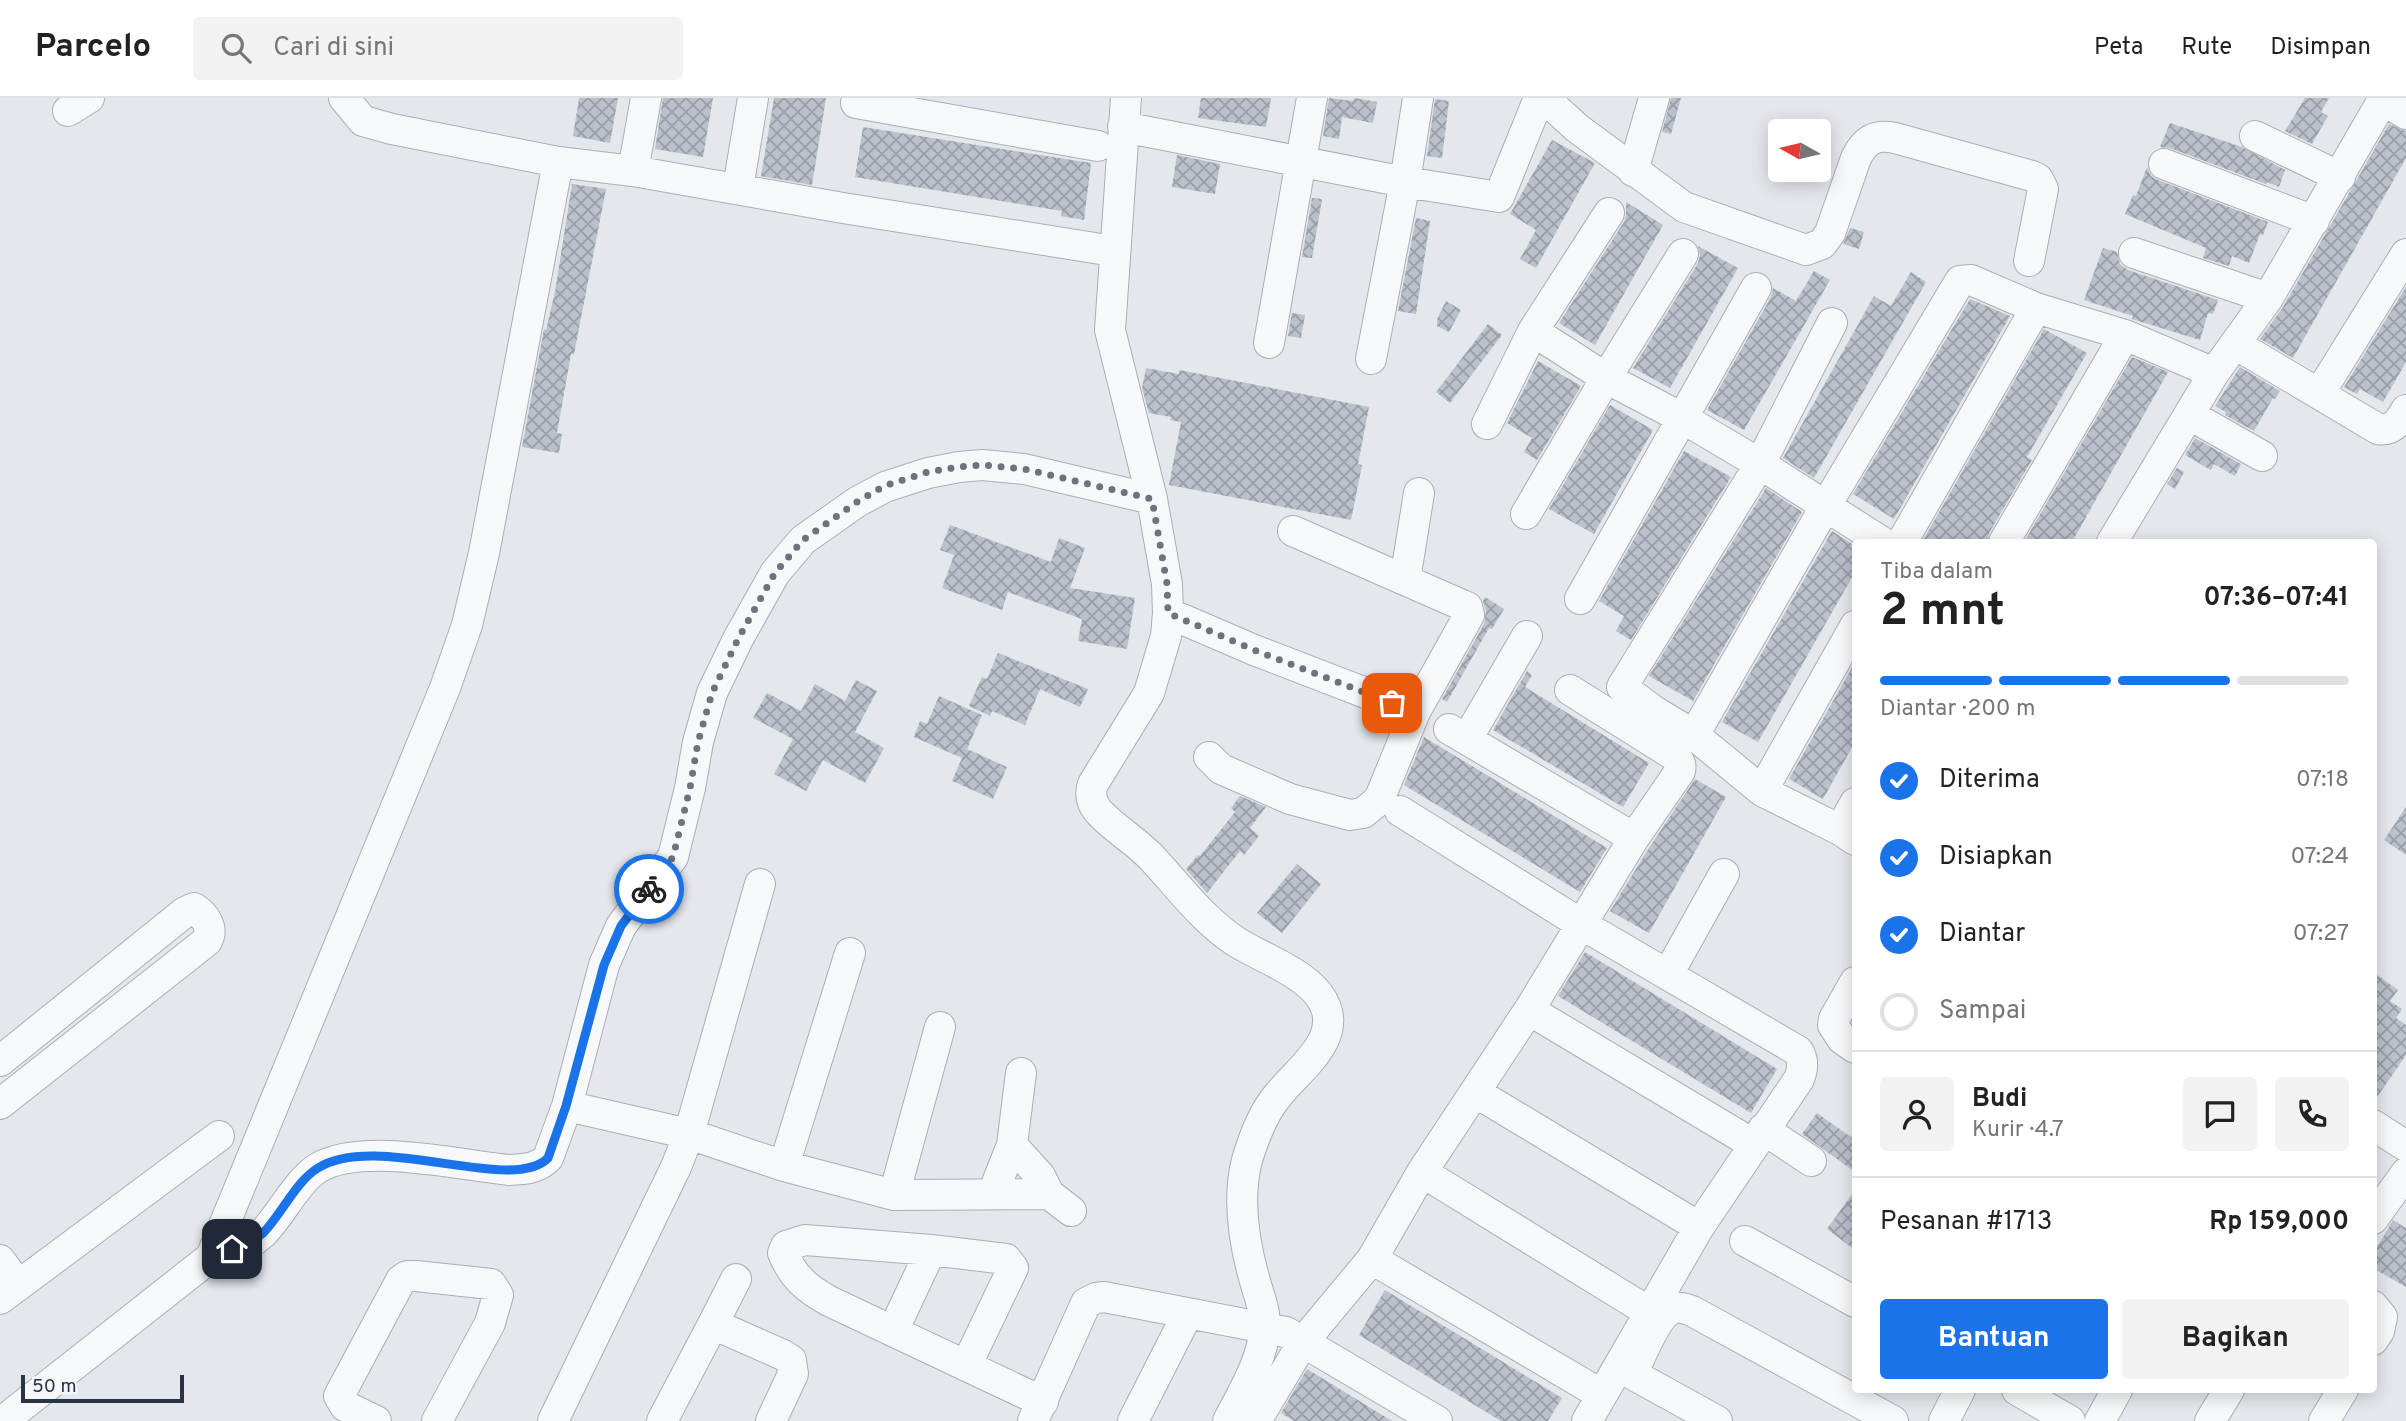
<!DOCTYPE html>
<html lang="id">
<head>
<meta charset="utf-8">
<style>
  body { margin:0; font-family:Overpass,sans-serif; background:#f2f2f2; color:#222; height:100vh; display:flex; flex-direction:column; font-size:26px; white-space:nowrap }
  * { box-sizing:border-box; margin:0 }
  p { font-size:23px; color:#767676 }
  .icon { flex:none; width:38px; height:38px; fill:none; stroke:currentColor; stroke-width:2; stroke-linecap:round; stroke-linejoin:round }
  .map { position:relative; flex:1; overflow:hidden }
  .details { position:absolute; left:1852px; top:441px; width:525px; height:854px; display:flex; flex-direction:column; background:#fff; border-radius:7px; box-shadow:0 4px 18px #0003 }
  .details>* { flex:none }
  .needle { width:46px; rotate:278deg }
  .tools { position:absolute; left:1768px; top:21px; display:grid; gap:14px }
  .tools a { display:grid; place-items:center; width:63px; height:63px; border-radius:7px; background:#fff; box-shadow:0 4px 18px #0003; font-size:35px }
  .scale { position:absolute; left:21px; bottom:18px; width:163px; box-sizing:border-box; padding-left:7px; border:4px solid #2b3445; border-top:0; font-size:19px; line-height:24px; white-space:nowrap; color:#2b3445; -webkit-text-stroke:5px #f4f6f9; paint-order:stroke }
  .pin { position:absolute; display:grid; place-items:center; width:60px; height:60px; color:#fff; margin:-30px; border-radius:14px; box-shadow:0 4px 10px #0006 }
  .courier { position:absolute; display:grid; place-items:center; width:70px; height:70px; margin:-35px; border:5px solid #1a73e8; border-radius:50%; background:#fff; color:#222; box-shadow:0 2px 9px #0007 }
  .head em { font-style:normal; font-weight:700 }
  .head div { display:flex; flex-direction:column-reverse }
  .head { display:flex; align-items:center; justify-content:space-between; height:119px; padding:0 28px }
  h1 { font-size:46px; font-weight:700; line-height:52px }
  .bar { display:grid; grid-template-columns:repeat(4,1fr); gap:10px 7px; align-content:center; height:84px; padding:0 28px }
  .bar i { height:9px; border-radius:5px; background:#e0e0e0 }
  .bar .current { background:#1a73e8 }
  .bar p { grid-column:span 4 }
  .line { display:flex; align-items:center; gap:18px; padding:0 28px; border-top:2px solid #e0e0e0 }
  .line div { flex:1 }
  .round { display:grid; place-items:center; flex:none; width:74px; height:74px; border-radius:7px; background:#f2f2f2 }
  ol { padding:0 28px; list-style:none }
  li { display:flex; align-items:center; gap:21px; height:77px }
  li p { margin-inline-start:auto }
  li .icon { padding:7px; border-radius:50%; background:#1a73e8; color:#fff; stroke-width:4 }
  li:last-child { color:#767676 }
  li i { width:38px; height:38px; border:4px solid #e0e0e0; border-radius:50% }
  .action { display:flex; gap:14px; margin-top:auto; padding:14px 28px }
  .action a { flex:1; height:80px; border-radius:7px; background:#1a73e8; color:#fff; font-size:28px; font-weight:700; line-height:80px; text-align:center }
  .action a+a { background:#f2f2f2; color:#222 }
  header { display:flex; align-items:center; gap:42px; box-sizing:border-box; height:98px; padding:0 35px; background:#fff; border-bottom:2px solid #e0e0e0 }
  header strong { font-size:33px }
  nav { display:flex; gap:38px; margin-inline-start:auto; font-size:24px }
  .search { width:490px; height:63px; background:#f2f2f2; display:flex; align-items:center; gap:18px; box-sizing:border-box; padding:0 24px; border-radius:7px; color:#767676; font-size:26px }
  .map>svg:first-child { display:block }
  .building { fill:url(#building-cross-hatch) }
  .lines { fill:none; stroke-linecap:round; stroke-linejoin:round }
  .minor-casing { stroke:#a9aeb7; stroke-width:32 }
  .minor { stroke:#f7f8fa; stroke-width:30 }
  .done { stroke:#6c737f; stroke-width:7; stroke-dasharray:0 12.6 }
  .route { stroke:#1a73e8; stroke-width:9 }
</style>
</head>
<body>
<header>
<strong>Parcelo</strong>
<div class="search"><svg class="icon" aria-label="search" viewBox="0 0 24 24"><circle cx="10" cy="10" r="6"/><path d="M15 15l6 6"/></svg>Cari di sini</div>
<nav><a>Peta</a><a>Rute</a><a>Disimpan</a></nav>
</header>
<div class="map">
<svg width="2406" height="1323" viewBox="0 0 2406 1323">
  <defs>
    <pattern id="building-cross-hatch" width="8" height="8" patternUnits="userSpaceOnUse" patternTransform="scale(1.75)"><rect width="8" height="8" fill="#bbc0ca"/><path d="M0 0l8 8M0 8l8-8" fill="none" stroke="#989da6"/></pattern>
  </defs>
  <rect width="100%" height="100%" fill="#e4e7ec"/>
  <path class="building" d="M579,0H618L610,45L573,38Z
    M663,0H713L703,59L655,51Z
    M774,0H826L812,87L761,78Z
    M1201,0H1271L1266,29L1198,20Z
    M1329,0L1353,3L1355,0L1377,4L1373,25L1342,19L1339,41L1323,38Z
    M1671,0H1681L1671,36L1662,34Z
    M2305,0H2329L2321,14L2328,18L2312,46L2285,33Z
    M1435,1L1449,3L1442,60L1427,58Z
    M2170,25L2242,49L2285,72L2279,89L2267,84L2266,86L2170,50L2160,49Z
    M2389,26L2406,33V60L2293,260L2260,241L2283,209Z
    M863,29L1091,65L1084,122L1061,118L1062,113L855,79Z
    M1552,42L1595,65L1536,170L1520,161L1536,132L1510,116Z
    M1177,57L1220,66L1215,96L1172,89Z
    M2147,69L2151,78L2158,82L2268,124L2263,137L2260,136L2249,165L2232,158L2229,168L2203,160L2206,150L2125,116L2133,97L2136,98Z
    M572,86L606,91L574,256H571L557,335L562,336L559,355L522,349L544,231L546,232L555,194Z
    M1312,100L1322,101L1312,160L1302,159Z
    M1626,104L1663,127L1595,247L1559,225L1624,124L1626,117Z
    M1416,120L1430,123L1416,216L1398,213Z
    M1850,130L1864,134L1859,151L1843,146Z
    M1698,148L1738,170L1670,290L1633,270L1698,165L1700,157Z
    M2103,150L2117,154L2120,166L2128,172L2218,202L2213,216L2208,215L2200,242L2132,221L2133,218L2084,202Z
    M1814,173L1830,182L1744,332L1707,312L1771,199L1773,190L1796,203Z
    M1911,174L1926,184L1814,380L1783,360L1874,198L1891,208Z
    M2406,189V264L2383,304L2360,291L2357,296L2344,289Z
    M1970,201L2010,218L1894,421L1853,396Z
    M1446,203L1461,212L1449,234L1437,228V221Z
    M1292,215L1305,217L1301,240L1288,238Z
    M1488,226L1502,237L1450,305L1436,294Z
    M2044,231L2087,255L2027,359L2032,362L1989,435L1987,444H1922Z
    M2132,259L2168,274L2072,444H2024Z
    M1538,263L1581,288L1537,362L1524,354L1532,340L1507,325Z
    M2240,269L2280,293L2275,301L2273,300L2254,333L2225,317L2226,314L2215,308Z
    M1146,270L1179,276V272L1369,309L1358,366L1362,367L1351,422L1169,387L1181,324L1170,322L1171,319L1149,315L1142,290Z
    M1610,307L1653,332L1594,436L1549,411Z
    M2195,340L2241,366L2235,378L2214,366L2211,372L2185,357Z
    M1684,353L1731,379L1631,542L1616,533L1624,518L1599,503Z
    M2177,370L2184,374L2175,391L2167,386Z
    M1766,390L1802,414L1693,603L1649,578Z
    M950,427L1051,464L1059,440L1085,450L1070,490L1135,500L1127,551L1078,543L1082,521L1008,494L1002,512L942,490L954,457L940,452Z
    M1832,433L1855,448V474L1758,644L1722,624Z
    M1485,499L1504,511L1492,531L1489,530L1447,604L1442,601L1484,526L1486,513L1483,503Z
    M998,555L1088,591L1080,609L1040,591L1025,627L992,613L990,618L969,608L982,579L987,581Z
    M1855,564V644L1823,701L1789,681Z
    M1527,573L1532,577L1525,589L1649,665L1623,709L1493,632Z
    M856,582L877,593L855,634L884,650L865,685L823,662L806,693L774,676L793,641L753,620L767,595L801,613L815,586L845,603Z
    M939,598L982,617L967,651L1007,669L993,701L952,683L962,660L914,639L920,623L927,626Z
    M1424,639L1607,750L1580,794L1404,687Z
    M1695,681L1726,699L1649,835L1610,813L1649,750Z
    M1240,698L1266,709L1250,730L1259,738L1244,757L1240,753L1207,795L1186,771L1198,757L1200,758L1235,714L1231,710Z
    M2406,709V757L2384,742Z
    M1297,766L1321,786L1282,835L1257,815Z
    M1585,854L1777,971L1751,1015L1558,898Z
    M2373,874L2398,892L2390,903L2402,911L2396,920L2406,927V957L2373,1005Z
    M1817,1015L1855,1042V1074L1802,1036Z
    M1855,1092V1152L1827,1131Z
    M2393,1122L2406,1130V1189L2373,1170V1156Z
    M1385,1192L1562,1300L1548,1323H1501L1359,1237Z
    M1307,1271L1348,1296L1392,1323H1294L1281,1315Z"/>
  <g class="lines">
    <g class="minor-casing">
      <path id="minor" d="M344,0L363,23L392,31L558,64L633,73L843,110L1107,152
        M857,0L856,5L1098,48
        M1126,0L1110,232L1152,401L1167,486L1168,515L1166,538L1149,595L1093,686C1089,697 1092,707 1100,715C1116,732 1136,743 1152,760C1179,789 1202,821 1235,843C1260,859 1301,873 1319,897C1348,937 1301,969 1279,996C1263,1014 1254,1039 1247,1062C1237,1101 1244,1145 1255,1183C1259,1198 1266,1214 1265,1230C1262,1263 1243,1294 1228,1323
        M1544,0L1577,30L1684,109L1806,152L1822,146L1830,135L1856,60C1865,42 1875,36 1895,40L2032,78L2038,81L2043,91L2029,163
        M2383,2L2406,16
        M68,13L89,0
        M1123,29L1405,84L1499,99L1539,0
        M2255,38L2340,79
        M2164,66L2314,123
        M633,73L646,0
        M1633,73L1654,0
        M738,90L753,0
        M2134,155L2268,200
        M1832,225L1760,366L1622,589L1654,613L1694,637L1762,693L1840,732L1855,742
        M1533,233L1606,280L1684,321L1760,366L1882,444
        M1269,245L1312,0
        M2235,246L2378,331C2392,334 2400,323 2406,312
        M1371,261L1405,84L1418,0
        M2319,296L2406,156
        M2190,317L2262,358
        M1487,326L1533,233L1609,115
        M1526,416L1606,280L1683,156
        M1902,444L2036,210
        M2004,444L2125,237
        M2112,444L2214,275L2268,200L2384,0
        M1405,482L1419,395
        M1580,501L1756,190
        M1168,515L1254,552L1415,614
        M1449,631L1634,740
        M1694,637L1825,409L1960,183L1971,182L2036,210L2125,237L2214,275
        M1467,641L1527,538
        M1209,659L1221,671L1290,701L1350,717L1363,715L1379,702L1415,614L1469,517L1467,509L1462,507L1293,433
        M1762,693L1855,528
        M1400,713L1581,826L1798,953C1804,962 1803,971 1799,981L1699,1129L1587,1323
        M1840,732L1855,705
        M760,786L689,1036L784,1068L894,1097L1049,1096L1071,1113
        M1668,876L1724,776
        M1855,884L1834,921L1833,927L1842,941L1855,950
        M1529,912L1753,1046
        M0,963L185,814L194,810C205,817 214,830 207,843L0,1006
        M1475,994L1699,1129
        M2373,1027L2406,1048
        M1763,1031L1811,1063
        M1012,1047L1040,1078L1049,1096
        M784,1068L850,855
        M1422,1074L1649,1214
        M993,1095L1012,1047L1021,975
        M894,1097L940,929
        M2373,1121L2406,1075
        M1745,1143L1855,1204
        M931,1152L805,1142L786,1148L783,1155C793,1179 806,1190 829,1203L1043,1304
        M211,1159L253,1143L263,1135C281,1117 297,1083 318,1070C362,1044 459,1067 509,1072C524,1071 537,1071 548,1060L567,1008L604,867L621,828L673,759L690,690L698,644L712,595L738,541L775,475L803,442L857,404L885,389L928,375L959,369L982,367L1024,371L1152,401
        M1372,1161L1422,1074L1529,912L1634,740L1680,673C1682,665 1678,661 1672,656L1570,592
        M0,1162L18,1187
        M0,1201L219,1038
        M2373,1208L2382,1219L2379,1233L2373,1242
        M713,1226L736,1181
        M893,1233L931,1152L1006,1161L1013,1170L966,1268
        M2017,1292L2070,1323
        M3,1323L211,1159L445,590L467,527L484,455L558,64
        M376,1323L345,1308L339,1298L401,1182L407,1178H416L491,1186L498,1197L490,1225L437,1323
        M553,1323L676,1069L689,1036L567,1008
        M662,1323L713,1226L783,1257L791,1262L793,1276L771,1323
        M1033,1323L1086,1205L1096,1200L1104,1199L1286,1234L1437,1323
        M1133,1323L1188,1215
        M1256,1323L1303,1244L1372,1161L1602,1297
        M1717,1323L1632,1276C1640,1261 1655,1220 1670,1212C1677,1208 1684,1210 1692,1213L1893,1323
        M1944,1323L1960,1292
        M2100,1323L2117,1292
        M2210,1323L2229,1292
        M2324,1323L2343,1292"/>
    </g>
    <use href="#minor" class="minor"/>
  </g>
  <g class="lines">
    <path class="done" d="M649,791L673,759L690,690L698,644L712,595L738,541L775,475L803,442L857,404L884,388L928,374L959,369L982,367L1024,371L1152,401L1167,486L1168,515L1254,552L1392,605"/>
    <path class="route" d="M232,1151L253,1143L263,1135C281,1117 296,1083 318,1070C377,1033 512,1097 548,1060L566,1008L604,867L621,828L649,791"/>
  </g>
</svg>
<div class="tools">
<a><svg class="needle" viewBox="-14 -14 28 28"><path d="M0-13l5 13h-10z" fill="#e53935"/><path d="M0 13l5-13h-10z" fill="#767676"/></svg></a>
</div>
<div class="scale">50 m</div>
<div class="pin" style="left:1392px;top:605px;background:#ea580c"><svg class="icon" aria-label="bag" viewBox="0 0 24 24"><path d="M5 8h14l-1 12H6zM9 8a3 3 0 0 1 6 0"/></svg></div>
<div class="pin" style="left:232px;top:1151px;background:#1f2937"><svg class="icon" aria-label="home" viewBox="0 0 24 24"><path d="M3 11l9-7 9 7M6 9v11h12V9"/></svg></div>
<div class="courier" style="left:649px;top:791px"><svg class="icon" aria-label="bike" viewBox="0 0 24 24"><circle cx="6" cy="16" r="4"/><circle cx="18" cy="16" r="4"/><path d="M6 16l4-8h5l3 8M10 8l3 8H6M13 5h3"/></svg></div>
<section class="details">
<div class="head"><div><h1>2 mnt</h1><p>Tiba dalam</p></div><em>07:36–07:41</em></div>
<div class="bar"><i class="current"></i><i class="current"></i><i class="current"></i><i></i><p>Diantar · 200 m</p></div>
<ol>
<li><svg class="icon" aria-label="check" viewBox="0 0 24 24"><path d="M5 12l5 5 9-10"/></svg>Diterima<p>07:18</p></li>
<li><svg class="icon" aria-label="check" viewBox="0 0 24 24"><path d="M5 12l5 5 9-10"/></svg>Disiapkan<p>07:24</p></li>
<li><svg class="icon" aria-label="check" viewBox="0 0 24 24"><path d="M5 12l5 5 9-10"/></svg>Diantar<p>07:27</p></li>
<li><i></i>Sampai</li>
</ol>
<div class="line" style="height:126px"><a class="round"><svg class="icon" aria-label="person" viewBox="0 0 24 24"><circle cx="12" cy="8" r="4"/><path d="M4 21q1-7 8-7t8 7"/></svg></a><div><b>Budi</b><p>Kurir · 4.7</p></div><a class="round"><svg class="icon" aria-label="chat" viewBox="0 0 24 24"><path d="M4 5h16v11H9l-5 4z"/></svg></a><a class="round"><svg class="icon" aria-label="phone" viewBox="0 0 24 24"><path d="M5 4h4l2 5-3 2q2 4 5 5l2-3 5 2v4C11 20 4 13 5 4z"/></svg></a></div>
<div class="line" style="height:91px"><div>Pesanan #1713</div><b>Rp 159,000</b></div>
<div class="action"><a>Bantuan</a><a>Bagikan</a></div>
</section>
</div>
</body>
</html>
